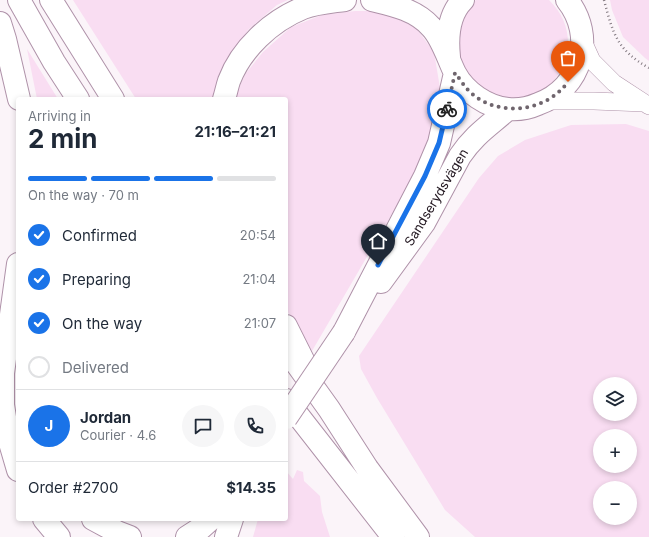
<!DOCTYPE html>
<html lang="en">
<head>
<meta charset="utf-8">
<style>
  body { margin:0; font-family:Inter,sans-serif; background:#f6f6f7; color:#1f2937; height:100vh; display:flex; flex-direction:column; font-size:15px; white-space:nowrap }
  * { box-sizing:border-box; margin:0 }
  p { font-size:13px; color:#747a83 }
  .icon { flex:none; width:22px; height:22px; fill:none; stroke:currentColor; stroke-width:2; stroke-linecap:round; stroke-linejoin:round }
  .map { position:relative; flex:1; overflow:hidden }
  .drawer { position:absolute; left:16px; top:97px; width:272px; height:424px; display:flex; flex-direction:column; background:#fff; border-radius:4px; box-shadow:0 2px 6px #0003 }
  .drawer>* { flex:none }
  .fabs { position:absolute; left:593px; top:377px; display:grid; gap:8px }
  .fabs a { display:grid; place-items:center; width:44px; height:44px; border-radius:50%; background:#fff; box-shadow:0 2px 6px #0003; font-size:20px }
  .pin { position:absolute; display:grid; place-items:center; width:34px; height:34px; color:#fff; margin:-41px -17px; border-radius:50% 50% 50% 0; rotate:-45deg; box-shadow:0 0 4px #0007 }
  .pin .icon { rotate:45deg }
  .courier { position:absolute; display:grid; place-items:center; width:40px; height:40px; margin:-20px; border:3px solid #1a73e8; border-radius:50%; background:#fff; color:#222; box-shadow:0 1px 5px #0007 }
  .headline em { font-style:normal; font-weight:700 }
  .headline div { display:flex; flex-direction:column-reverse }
  .headline { display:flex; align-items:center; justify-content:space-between; height:68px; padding:0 12px }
  h1 { font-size:26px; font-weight:700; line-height:30px }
  .bar { display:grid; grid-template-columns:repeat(4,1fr); gap:6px 4px; align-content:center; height:48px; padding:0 12px }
  .bar i { height:5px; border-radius:3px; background:#e0e1e3 }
  .bar .active { background:#1a73e8 }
  .bar p { grid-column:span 4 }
  .line { display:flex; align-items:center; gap:10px; padding:0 12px; border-top:1px solid #e0e1e3 }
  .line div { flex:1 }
  .round { display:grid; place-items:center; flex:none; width:42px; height:42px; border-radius:21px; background:#f6f6f7 }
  ol { padding:0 12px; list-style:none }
  li { display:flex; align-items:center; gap:12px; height:44px }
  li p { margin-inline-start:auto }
  li .icon { padding:4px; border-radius:50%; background:#1a73e8; color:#fff; stroke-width:4 }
  li:last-child { color:#747a83 }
  li i { width:22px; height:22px; border:2px solid #e0e1e3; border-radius:50% }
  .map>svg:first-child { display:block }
  .green { fill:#f9ddf2; fill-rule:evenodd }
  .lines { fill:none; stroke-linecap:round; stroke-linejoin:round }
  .minor-casing { stroke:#af92a9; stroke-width:18 }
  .highway-casing { stroke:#af92a9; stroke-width:24 }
  .path { stroke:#857c83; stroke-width:2.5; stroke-dasharray:1 3; stroke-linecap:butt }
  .minor { stroke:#fff; stroke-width:17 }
  .highway { stroke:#fff; stroke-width:22 }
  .highway-bridge-casing { stroke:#af92a9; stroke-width:24; stroke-linecap:butt }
  .highway-bridge { stroke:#fff; stroke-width:22 }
  .done { stroke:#6f656d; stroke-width:4; stroke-dasharray:0 7.2 }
  .route { stroke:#1a73e8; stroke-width:5 }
  .labels { text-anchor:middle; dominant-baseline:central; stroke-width:3; stroke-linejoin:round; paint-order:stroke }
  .street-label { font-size:13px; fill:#231821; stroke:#fff }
</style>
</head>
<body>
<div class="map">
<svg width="649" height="537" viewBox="0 0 649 537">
  <rect width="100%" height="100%" fill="#fbf4f9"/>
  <path class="green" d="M73,0H288L277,5L248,30L220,74L216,99H136Z
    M476,0H549C596,45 548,119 491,93C471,83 465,73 458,52C453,35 463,11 476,0Z
    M610,0H649V61L645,58L623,37L612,10Z
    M355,11H372L392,16L416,28L434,52L442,100L417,171L312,351L286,309V99H236L238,90L246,73L263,52L291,27L322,15Z
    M27,49L58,99H37Z
    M626,124L649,131V537H475L445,510L377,398L361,369L359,356L479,178L498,156L525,140L571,125ZM600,384H630V414H600ZM600,436H630V466H600ZM600,488H630V518H600Z
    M297,470L303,472L304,481L320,496L322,512L330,537H253L258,519H286V471L293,479Z"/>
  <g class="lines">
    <g class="minor-casing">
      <path id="minor" d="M582,39L592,61L614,83L649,106
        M548,101H594L644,103"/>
    </g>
    <g class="highway-casing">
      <path id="highway" d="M19,0L54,62L78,99
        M51,0L113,99
        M372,0C393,5 416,10 431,27C442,38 448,59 455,73C465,92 487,107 508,109C518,110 529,108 538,104C582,88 596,36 567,0
        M0,23L5,39L19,99
        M449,57C447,38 448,15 463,0
        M224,99C226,93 227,87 229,81C241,49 271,21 303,8C316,3 331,2 345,0
        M18,264L3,373V405L8,436L18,470
        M381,282L424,223L460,156C475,134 489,126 508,109
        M286,326L304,362
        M344,332L425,176L439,143L455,73
        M286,349L329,409L367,468L418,537
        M286,400L393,537
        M44,519L59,537
        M93,519L117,532L130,537
        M187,537L201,528L211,519
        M226,537L232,519"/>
    </g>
    <path class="path" d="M604,0C613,34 617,50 649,68"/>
    <use href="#minor" class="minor"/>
    <use href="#highway" class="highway"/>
    <g class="highway-bridge-casing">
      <path id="highway-bridge" d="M286,418L344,332"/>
    </g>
    <use href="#highway-bridge" class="highway-bridge"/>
  </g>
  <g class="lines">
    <path class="done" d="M447,109L455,73C460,79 464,86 469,91C497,118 545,113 568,82"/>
    <path class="route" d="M378,265L425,176L439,143L447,109"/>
  </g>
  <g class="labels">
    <g class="street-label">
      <text transform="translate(436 197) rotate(-59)">Sandserydsvägen</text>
    </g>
  </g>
</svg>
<div class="fabs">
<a><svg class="icon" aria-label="layers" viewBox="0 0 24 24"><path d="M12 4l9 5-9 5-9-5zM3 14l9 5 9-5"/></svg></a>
<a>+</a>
<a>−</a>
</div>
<div class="pin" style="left:568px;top:82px;background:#ea580c"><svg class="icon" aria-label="bag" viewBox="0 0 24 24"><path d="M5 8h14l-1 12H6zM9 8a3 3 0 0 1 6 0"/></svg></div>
<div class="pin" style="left:378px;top:265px;background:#1f2937"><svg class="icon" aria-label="home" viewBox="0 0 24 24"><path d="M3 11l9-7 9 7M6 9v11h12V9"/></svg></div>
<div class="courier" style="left:447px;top:109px"><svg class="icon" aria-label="bike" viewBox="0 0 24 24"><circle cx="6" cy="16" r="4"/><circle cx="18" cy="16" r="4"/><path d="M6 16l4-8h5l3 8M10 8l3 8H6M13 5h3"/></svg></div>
<section class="drawer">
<div class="headline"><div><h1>2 min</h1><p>Arriving in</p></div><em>21:16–21:21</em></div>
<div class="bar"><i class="active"></i><i class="active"></i><i class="active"></i><i></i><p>On the way · 70 m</p></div>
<ol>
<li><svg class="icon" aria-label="check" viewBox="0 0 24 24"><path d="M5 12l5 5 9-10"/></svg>Confirmed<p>20:54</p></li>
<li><svg class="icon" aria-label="check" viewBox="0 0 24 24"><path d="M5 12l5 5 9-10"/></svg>Preparing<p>21:04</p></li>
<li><svg class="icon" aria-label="check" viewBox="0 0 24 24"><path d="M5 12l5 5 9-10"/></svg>On the way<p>21:07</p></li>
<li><i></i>Delivered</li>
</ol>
<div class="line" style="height:72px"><b class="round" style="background:#1a73e8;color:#fff">J</b><div><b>Jordan</b><p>Courier · 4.6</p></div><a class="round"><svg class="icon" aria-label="chat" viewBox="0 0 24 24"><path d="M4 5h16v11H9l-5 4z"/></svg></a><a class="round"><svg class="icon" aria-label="phone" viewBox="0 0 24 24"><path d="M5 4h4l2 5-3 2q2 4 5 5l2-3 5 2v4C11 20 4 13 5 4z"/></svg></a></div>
<div class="line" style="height:52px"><div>Order #2700</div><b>$14.35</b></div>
</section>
</div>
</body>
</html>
